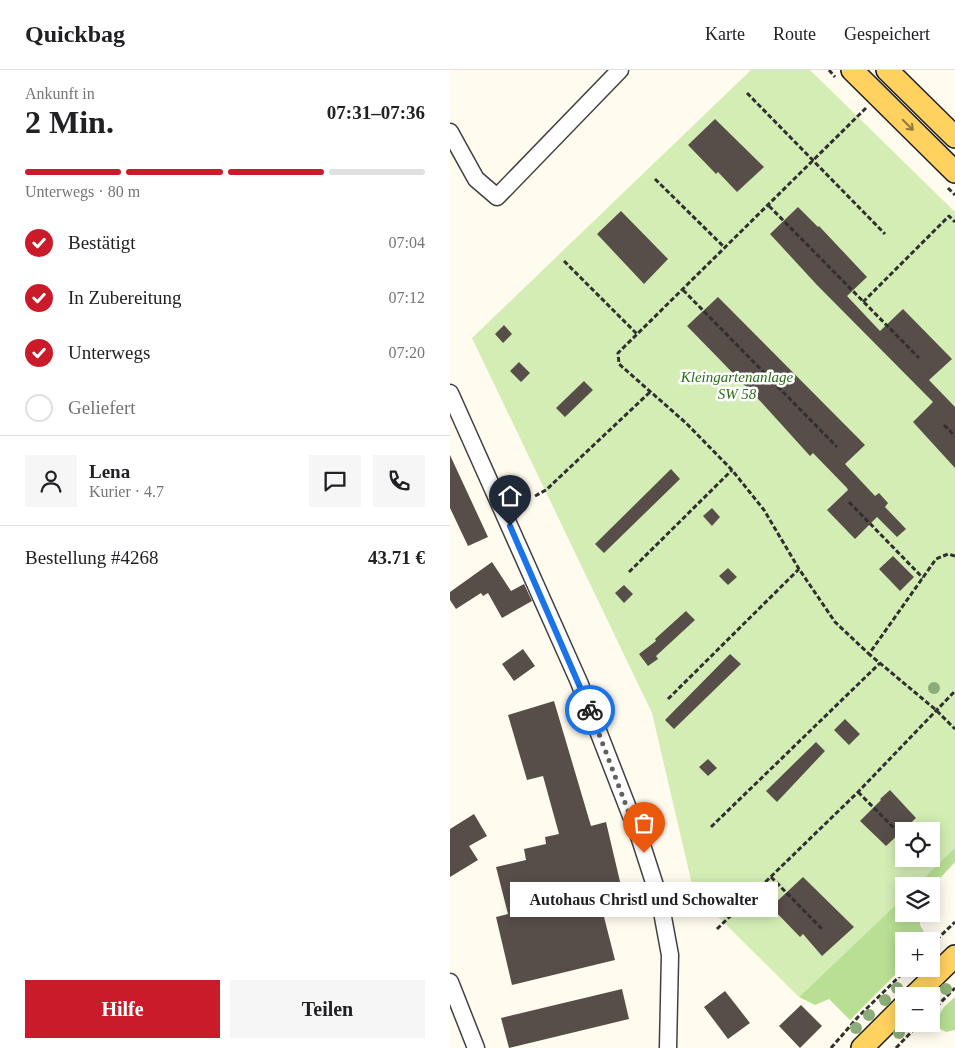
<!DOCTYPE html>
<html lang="de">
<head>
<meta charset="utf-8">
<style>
  body { margin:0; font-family:Georgia,serif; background:#f6f6f6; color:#202124; height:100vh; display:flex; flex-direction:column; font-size:19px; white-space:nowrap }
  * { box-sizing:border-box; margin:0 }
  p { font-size:16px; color:#757577 }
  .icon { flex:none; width:28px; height:28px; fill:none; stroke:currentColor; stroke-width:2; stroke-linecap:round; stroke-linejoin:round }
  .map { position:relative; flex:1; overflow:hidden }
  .sheet { display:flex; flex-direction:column; background:#fff; width:450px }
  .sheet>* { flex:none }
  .tools { position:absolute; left:445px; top:752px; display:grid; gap:10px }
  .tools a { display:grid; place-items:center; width:45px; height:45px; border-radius:0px; background:#fff; box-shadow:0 2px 12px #0003; font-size:25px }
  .pin { position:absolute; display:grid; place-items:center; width:42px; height:42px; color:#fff; margin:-51px -21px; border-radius:50% 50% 50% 0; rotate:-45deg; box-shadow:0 0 5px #0007 }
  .pin .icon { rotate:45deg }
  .courier { position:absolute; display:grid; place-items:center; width:50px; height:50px; margin:-25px; border:4px solid #1a73e8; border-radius:50%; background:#fff; color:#222; box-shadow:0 1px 6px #0007 }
  .bubble { position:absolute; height:35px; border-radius:0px; background:#fff; box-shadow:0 2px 12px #0003; font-size:16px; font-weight:600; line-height:35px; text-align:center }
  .overview em { font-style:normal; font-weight:600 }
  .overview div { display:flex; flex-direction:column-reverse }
  .overview { display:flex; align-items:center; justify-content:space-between; height:85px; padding:0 25px }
  h1 { font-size:32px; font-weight:600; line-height:38px }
  .bar { display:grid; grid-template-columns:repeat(4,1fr); gap:8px 5px; align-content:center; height:60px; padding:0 25px }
  .bar i { height:6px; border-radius:4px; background:#e0e0e0 }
  .bar .active { background:#c91b29 }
  .bar p { grid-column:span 4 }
  .line { display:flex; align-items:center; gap:12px; padding:0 25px; border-top:1px solid #e0e0e0 }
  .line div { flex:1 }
  .round { display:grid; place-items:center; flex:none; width:52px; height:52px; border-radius:0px; background:#f6f6f6 }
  ol { padding:0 25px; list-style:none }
  li { display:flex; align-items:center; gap:15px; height:55px }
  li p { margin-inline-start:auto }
  li .icon { padding:5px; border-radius:50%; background:#c91b29; color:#fff; stroke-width:4 }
  li:last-child { color:#757577 }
  li i { width:28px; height:28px; border:2px solid #e0e0e0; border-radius:50% }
  .action { display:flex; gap:10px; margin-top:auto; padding:10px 25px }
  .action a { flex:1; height:58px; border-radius:0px; background:#c91b29; color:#fff; font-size:20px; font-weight:600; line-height:58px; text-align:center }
  .action a+a { background:#f6f6f6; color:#202124 }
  header { display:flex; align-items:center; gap:30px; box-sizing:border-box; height:70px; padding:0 25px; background:#fff; border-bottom:1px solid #e0e0e0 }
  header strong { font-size:24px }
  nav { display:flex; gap:28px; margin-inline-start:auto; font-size:18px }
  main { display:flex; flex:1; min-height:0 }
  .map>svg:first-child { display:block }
  .green { fill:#d4edb5; fill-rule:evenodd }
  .forest { fill:#b8df93 }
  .building { fill:#584e49 }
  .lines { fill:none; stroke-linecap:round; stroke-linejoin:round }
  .minor-casing { stroke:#414141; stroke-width:19 }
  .major-casing { stroke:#1f1f1f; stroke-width:24 }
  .path { stroke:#303030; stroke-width:3; stroke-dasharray:5 2.5; stroke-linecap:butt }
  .minor { stroke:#fff; stroke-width:16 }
  .major { stroke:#ffd25f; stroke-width:21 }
  .tree { fill:#8cac79 }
  .oneway { stroke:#937a3b }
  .done { stroke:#62615d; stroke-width:5; stroke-dasharray:0 9 }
  .route { stroke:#1a73e8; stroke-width:6 }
  .labels { text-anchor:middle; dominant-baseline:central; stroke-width:5; stroke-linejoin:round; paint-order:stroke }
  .park-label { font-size:15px; font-style:italic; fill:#2d6b19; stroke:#fff }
</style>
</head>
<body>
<header>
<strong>Quickbag</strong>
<nav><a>Karte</a><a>Route</a><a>Gespeichert</a></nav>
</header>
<main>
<section class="sheet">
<div class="overview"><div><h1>2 Min.</h1><p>Ankunft in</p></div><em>07:31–07:36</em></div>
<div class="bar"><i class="active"></i><i class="active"></i><i class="active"></i><i></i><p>Unterwegs · 80 m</p></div>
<ol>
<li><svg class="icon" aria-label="check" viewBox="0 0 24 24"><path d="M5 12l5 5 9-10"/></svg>Bestätigt<p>07:04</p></li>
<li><svg class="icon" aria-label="check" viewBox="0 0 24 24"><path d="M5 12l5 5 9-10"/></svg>In Zubereitung<p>07:12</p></li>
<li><svg class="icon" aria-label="check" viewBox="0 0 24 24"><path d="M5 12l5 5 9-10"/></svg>Unterwegs<p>07:20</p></li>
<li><i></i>Geliefert</li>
</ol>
<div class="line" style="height:90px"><a class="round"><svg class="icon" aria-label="person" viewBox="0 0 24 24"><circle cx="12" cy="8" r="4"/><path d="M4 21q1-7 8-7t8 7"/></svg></a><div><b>Lena</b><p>Kurier · 4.7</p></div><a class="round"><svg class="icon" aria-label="chat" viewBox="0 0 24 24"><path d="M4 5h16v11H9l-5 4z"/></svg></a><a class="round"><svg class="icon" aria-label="phone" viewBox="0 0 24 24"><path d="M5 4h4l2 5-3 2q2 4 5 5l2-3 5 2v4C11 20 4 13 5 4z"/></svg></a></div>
<div class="line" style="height:65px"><div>Bestellung #4268</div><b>43.71 €</b></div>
<div class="action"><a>Hilfe</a><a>Teilen</a></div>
</section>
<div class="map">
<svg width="505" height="978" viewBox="0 0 505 978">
  <rect width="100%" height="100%" fill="#fffbef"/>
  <path class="green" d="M301,0H360L505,142V778L465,816H454V827L349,927L244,823L202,643L22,268ZM454,761H481V789H454Z"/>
  <path class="forest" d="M505,778V792L481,818V816H465Z
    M454,827V844H470V855L477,867L476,871H454V896L400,950L379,929L365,935L349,927Z
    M505,927V960L496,962L489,958L486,950L494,937Z"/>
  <path class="building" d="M265,49L314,97L287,122L268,102L266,104L238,75Z
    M348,137L368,157L369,156L417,207L397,226L430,261L453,239L502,289L479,310L505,337V398L463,352L483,332L367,215L320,164Z
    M171,141L218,189L194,214L147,164Z
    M268,227L415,375L395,394L425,426L429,423L438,433L435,437L456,459L447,467L427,447L405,469L377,440L398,420L397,418L363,383L360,386L312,333L237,256Z
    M54,255L62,264L53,273L45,264Z
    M69,292L80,303L71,312L60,301Z
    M134,311L143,320L115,347L106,338Z
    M0,385L38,467L18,476L0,438Z
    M221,399L230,409L154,483L145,474Z
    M262,438L270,447L262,456L253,446Z
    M443,486L464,507L450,521L429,499Z
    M42,492L61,521L74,514L82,531L52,548L38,523L33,526L31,523L6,539L0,530V522Z
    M278,498L287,507L278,515L269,506Z
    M174,515L183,524L174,533L165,523Z
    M236,541L245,550L206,586L208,589L198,596L189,584L206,571L205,569Z
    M73,579L85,596L64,611L52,594Z
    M280,584L291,594L224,659L215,650Z
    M104,631L141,756L156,752L176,837L153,843L165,890L62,915L46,847L58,844L46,797L76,790L74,779L96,774L95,767L109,764L93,706L77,710L58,645Z
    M395,649L410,664L399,675L384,660Z
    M366,672L375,681L327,732L316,721Z
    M258,689L267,698L258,706L249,697Z
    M440,720L466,748L436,776L410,751L431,730L430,729Z
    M24,744L37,766L19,776L28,790L0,807V759Z
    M353,807L404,857L372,886L353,864L350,867L321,837Z
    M172,919L179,949L59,978L51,948Z
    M275,921L300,953L278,969L254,937Z
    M351,935L372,956L350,978L329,956Z"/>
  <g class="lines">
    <g class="minor-casing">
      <path id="minor" d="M0,62L26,109L47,127L170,0
        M0,323L129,612L190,769L210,831L220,885L218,978
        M0,912L26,978"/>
    </g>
    <g class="major-casing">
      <path id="major" d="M402,0L505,102
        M437,0L505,67
        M464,926L505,886
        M412,978L454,936"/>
    </g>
    <path class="path" d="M379,0L385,7
      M297,23L435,164
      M416,38L168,283L169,294L236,353L282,400L314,440L349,499L385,552L419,584
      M205,109L275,178
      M498,118L505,125
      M319,136L469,288
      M114,191L187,264
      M233,220L387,377
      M413,232L499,146L505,152
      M494,355L505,366
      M85,426L96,420L200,322
      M399,432L473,508
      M505,486L498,484L486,489L419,584L486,640L505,659
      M179,502L282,400
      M218,629L349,499
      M408,722L454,768
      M261,757L430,593
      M321,807L372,859
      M267,859L408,722L505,621
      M481,875L505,852
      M481,942L505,918
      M381,978L408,947L457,899
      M446,978L469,954"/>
    <use href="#minor" class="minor"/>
    <use href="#major" class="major"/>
  </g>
  <g class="tree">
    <circle cx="484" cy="618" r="6"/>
    <circle cx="447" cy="918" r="6"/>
    <circle cx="496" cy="919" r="6"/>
    <circle cx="435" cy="930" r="6"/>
    <circle cx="419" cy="945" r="6"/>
    <circle cx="406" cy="958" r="6"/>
    <circle cx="449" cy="963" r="6"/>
  </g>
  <defs><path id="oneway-shaft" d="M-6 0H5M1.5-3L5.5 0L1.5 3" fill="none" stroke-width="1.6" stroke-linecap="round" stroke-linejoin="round" transform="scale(1.25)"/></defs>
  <use class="oneway" href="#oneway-shaft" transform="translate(458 55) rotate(45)"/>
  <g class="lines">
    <path class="done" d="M140,640L194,783"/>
    <path class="route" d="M60,456L140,640"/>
  </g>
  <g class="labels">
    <g class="park-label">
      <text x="287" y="307">Kleingartenanlage<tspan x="287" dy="17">SW 58</tspan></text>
    </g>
  </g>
</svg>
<div class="tools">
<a><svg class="icon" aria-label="locate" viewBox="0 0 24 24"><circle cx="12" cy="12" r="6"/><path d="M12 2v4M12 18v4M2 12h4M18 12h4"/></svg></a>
<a><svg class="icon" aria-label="layers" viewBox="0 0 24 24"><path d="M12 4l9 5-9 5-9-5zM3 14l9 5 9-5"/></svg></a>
<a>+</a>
<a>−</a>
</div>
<div class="pin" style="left:194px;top:783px;background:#ea580c"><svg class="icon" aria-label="bag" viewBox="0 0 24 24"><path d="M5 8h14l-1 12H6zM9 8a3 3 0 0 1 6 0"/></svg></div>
<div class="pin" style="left:60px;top:456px;background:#1f2937"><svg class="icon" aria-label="home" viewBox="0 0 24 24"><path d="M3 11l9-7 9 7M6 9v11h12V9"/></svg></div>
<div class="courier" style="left:140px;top:640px"><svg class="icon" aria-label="bike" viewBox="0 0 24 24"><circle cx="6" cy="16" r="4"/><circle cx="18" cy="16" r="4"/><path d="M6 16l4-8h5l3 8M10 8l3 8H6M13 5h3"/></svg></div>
<div class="bubble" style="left:60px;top:812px;width:268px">Autohaus Christl und Schowalter</div>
</div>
</main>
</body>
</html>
